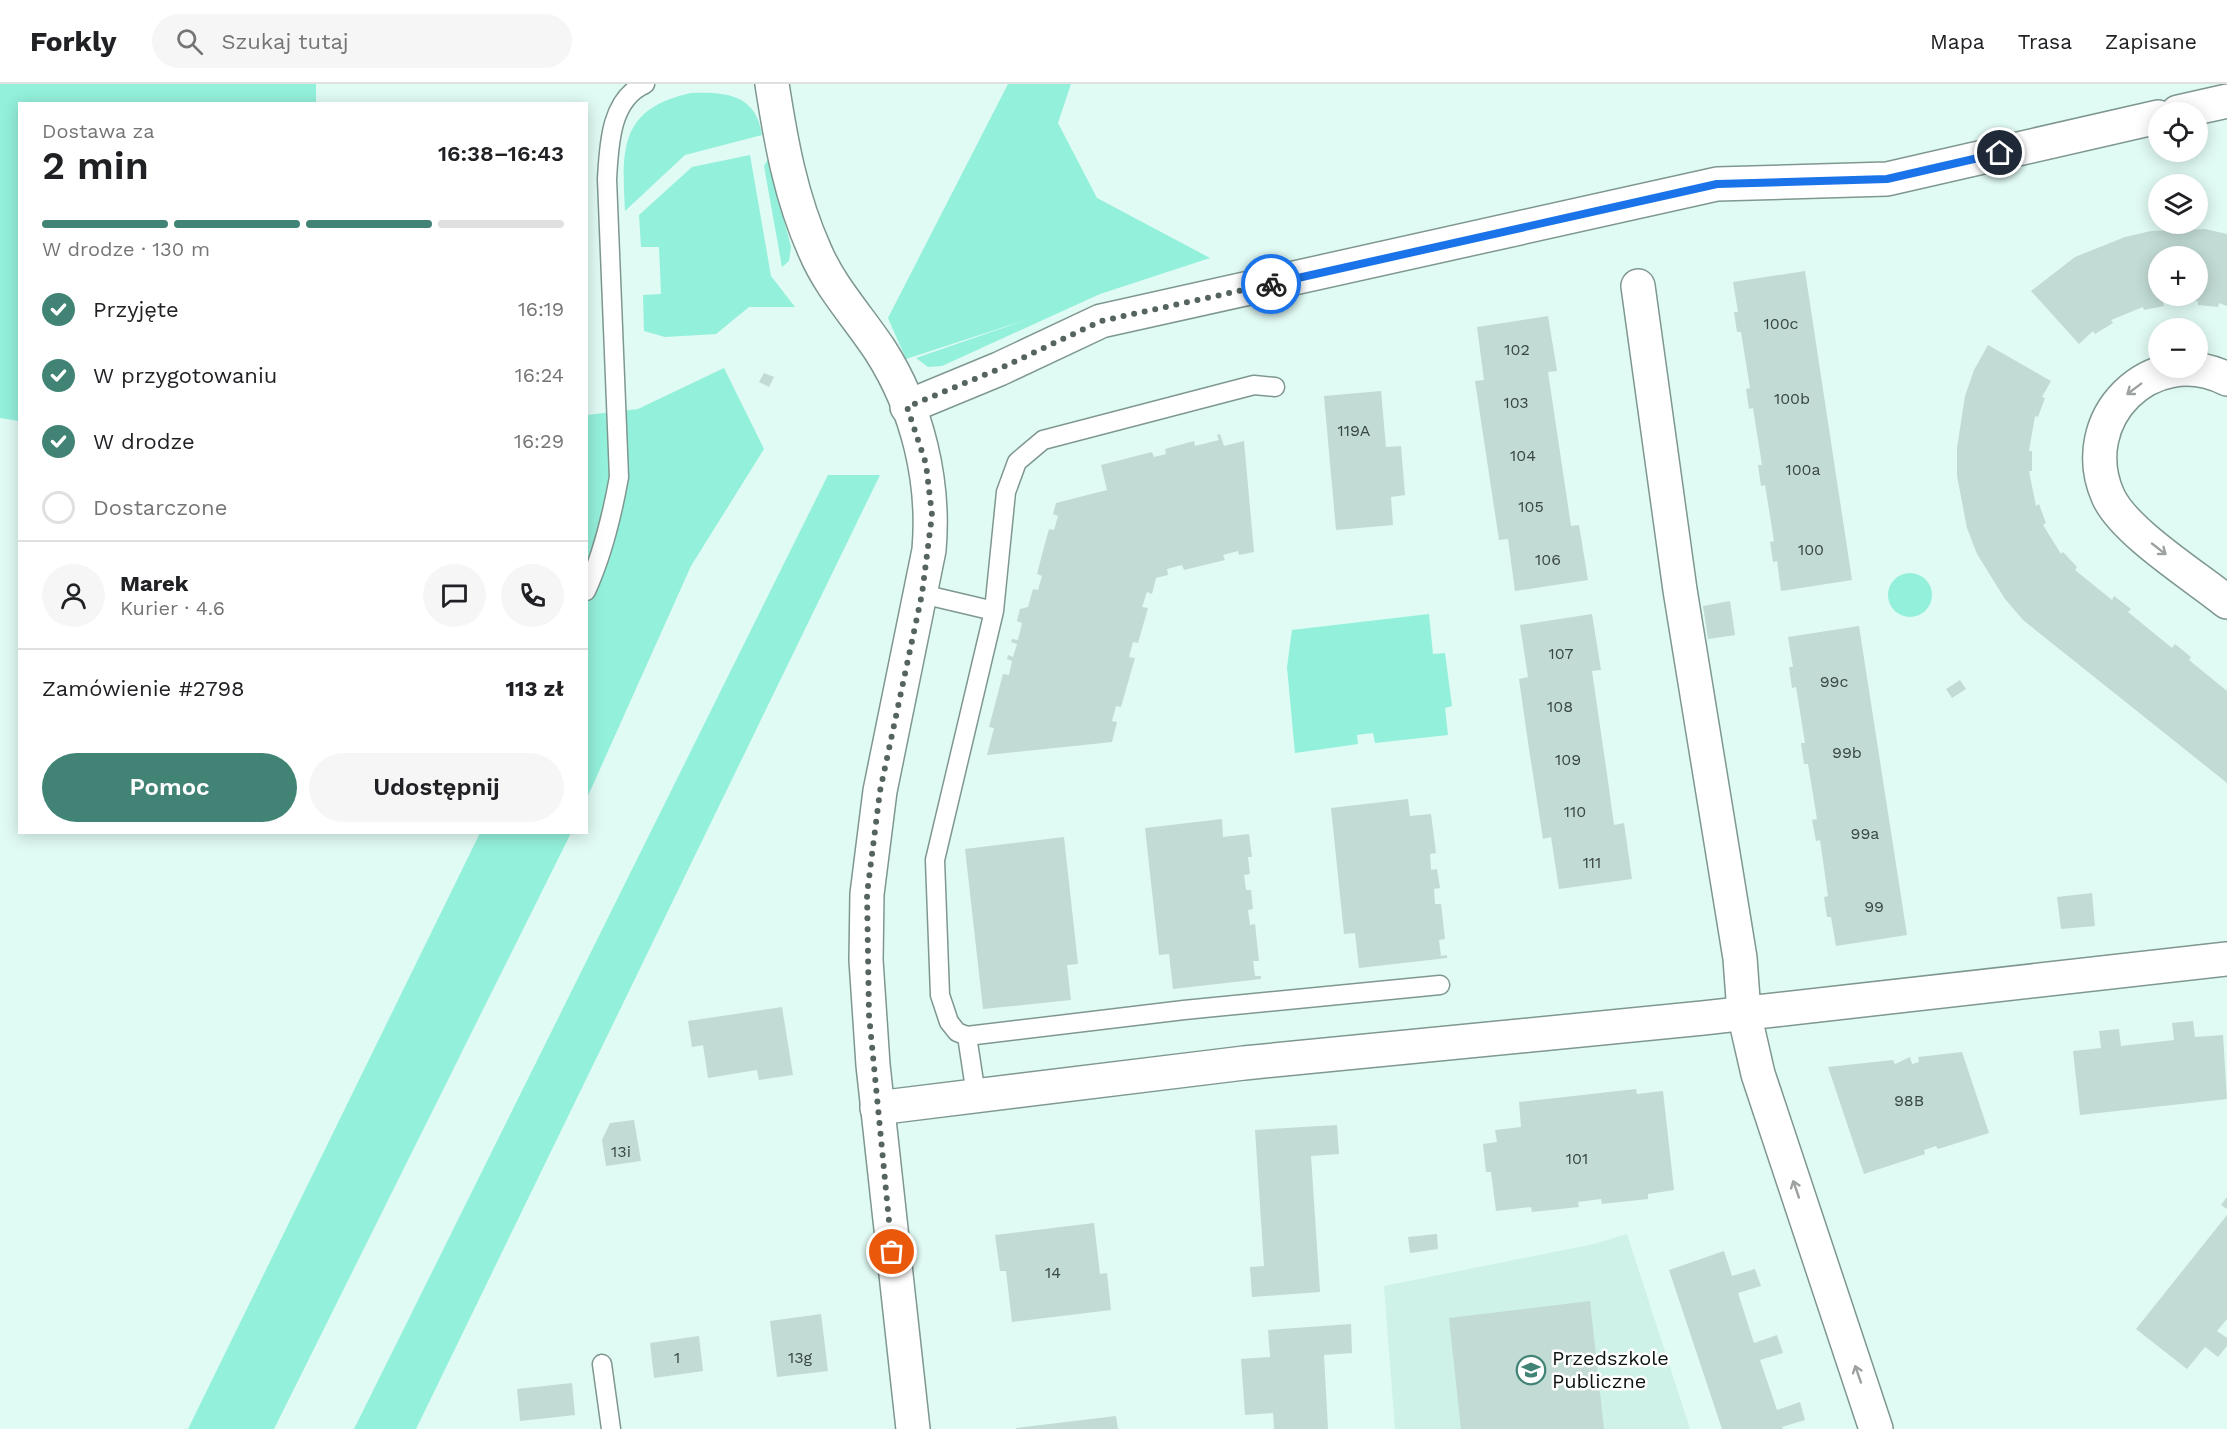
<!DOCTYPE html>
<html lang="pl">
<head>
<meta charset="utf-8">
<style>
  body { margin:0; font-family:"Work Sans",sans-serif; background:#f6f6f6; color:#202124; height:100vh; display:flex; flex-direction:column; font-size:22px; white-space:nowrap }
  * { box-sizing:border-box; margin:0 }
  p { font-size:20px; color:#757577 }
  .icon { flex:none; width:33px; height:33px; fill:none; stroke:currentColor; stroke-width:2; stroke-linecap:round; stroke-linejoin:round }
  .map { position:relative; flex:1; overflow:hidden }
  .panel { position:absolute; left:18px; top:18px; width:570px; height:732px; display:flex; flex-direction:column; background:#fff; border-radius:0px; box-shadow:0 3px 15px #0003 }
  .panel>* { flex:none }
  .controls { position:absolute; left:2148px; top:18px; display:grid; gap:12px }
  .controls a { display:grid; place-items:center; width:60px; height:60px; border-radius:50%; background:#fff; box-shadow:0 3px 15px #0003; font-size:30px }
  .pin { position:absolute; display:grid; place-items:center; width:51px; height:51px; color:#fff; margin:-26px; border:3px solid #fff; border-radius:50%; box-shadow:0 2px 6px #0007 }
  .courier { position:absolute; display:grid; place-items:center; width:60px; height:60px; margin:-30px; border:4px solid #1a73e8; border-radius:50%; background:#fff; color:#222; box-shadow:0 2px 8px #0007 }
  .overview em { font-style:normal; font-weight:600 }
  .overview div { display:flex; flex-direction:column-reverse }
  .overview { display:flex; align-items:center; justify-content:space-between; height:102px; padding:0 24px }
  h1 { font-size:39px; font-weight:600; line-height:45px }
  .bar { display:grid; grid-template-columns:repeat(4,1fr); gap:9px 6px; align-content:center; height:72px; padding:0 24px }
  .bar i { height:8px; border-radius:4px; background:#e0e0e0 }
  .bar .active { background:#418476 }
  .bar p { grid-column:span 4 }
  .line { display:flex; align-items:center; gap:15px; padding:0 24px; border-top:2px solid #e0e0e0 }
  .line div { flex:1 }
  .round { display:grid; place-items:center; flex:none; width:63px; height:63px; border-radius:32px; background:#f6f6f6 }
  ol { padding:0 24px; list-style:none }
  li { display:flex; align-items:center; gap:18px; height:66px }
  li p { margin-inline-start:auto }
  li .icon { padding:6px; border-radius:50%; background:#418476; color:#fff; stroke-width:4 }
  li:last-child { color:#757577 }
  li i { width:33px; height:33px; border:3px solid #e0e0e0; border-radius:50% }
  .primary-button { display:flex; gap:12px; margin-top:auto; padding:12px 24px }
  .primary-button a { flex:1; height:69px; border-radius:36px; background:#418476; color:#fff; font-size:24px; font-weight:600; line-height:69px; text-align:center }
  .primary-button a+a { background:#f6f6f6; color:#202124 }
  header { display:flex; align-items:center; gap:36px; box-sizing:border-box; height:84px; padding:0 30px; background:#fff; border-bottom:2px solid #e0e0e0 }
  header strong { font-size:28px }
  nav { display:flex; gap:33px; margin-inline-start:auto; font-size:21px }
  .search { width:420px; height:54px; background:#f6f6f6; display:flex; align-items:center; gap:15px; box-sizing:border-box; padding:0 21px; border-radius:33px; color:#757577; font-size:22px }
  .map>svg:first-child { display:block }
  .built { fill:#cef1e8 }
  .green { fill:#93f0db }
  .building { fill:#c2dbd5; fill-rule:evenodd }
  .lines { fill:none; stroke-linecap:round; stroke-linejoin:round }
  .service-casing { stroke:#7f9791; stroke-width:21 }
  .minor-casing { stroke:#7f9791; stroke-width:36 }
  .tertiary-casing { stroke:#7f9791; stroke-width:36 }
  .service { stroke:#fff; stroke-width:18 }
  .minor { stroke:#fff; stroke-width:33 }
  .tertiary { stroke:#fff; stroke-width:33 }
  .oneway { stroke:#9da1a0 }
  .done { stroke:#566461; stroke-width:6; stroke-dasharray:0 10.8 }
  .route { stroke:#1a73e8; stroke-width:8 }
  .labels { text-anchor:middle; dominant-baseline:central; stroke-width:5; stroke-linejoin:round; paint-order:stroke }
  .number-label { font-size:16px; fill:#394643 }
  .poi-label { font-size:20px; fill:#0b1412; stroke:#fff; text-anchor:start }
</style>
</head>
<body>
<header>
<strong>Forkly</strong>
<div class="search"><svg class="icon" aria-label="search" viewBox="0 0 24 24"><circle cx="10" cy="10" r="6"/><path d="M15 15l6 6"/></svg>Szukaj tutaj</div>
<nav><a>Mapa</a><a>Trasa</a><a>Zapisane</a></nav>
</header>
<div class="map">
<svg width="2227" height="1345" viewBox="0 0 2227 1345">
  <rect width="100%" height="100%" fill="#e0faf4"/>
  <path class="built" d="M1627,1150L1690,1345H1395L1384,1202L1594,1160Z"/>
  <path class="green" d="M0,0H316V19L20,20L19,337L0,334Z
    M1008,0H1071L1058,39L1097,114L1210,174L1100,210L942,282L928,283L916,274L1029,235L906,275L888,234Z
    M691,9C726,8 756,10 762,51L685,71L625,127C622,65 619,25 691,9Z
    M750,71L771,192L795,223H749L716,250L665,253L644,247L643,211L661,210L659,163H641L639,131L692,83Z
    M768,75L791,163L789,177L782,183L764,82Z
    M724,284L764,365L691,482L587,714V331L638,325Z
    M828,391H880L416,1345H354Z
    M1888 511a22 22 0 1 1 44 0a22 22 0 1 1-44 0Z
    M1429,530L1433,570L1445,569L1452,622L1445,624L1448,651L1375,659L1373,649L1357,651L1358,660L1295,669L1287,583L1292,546Z
    M480,749H571L274,1345H188Z"/>
  <path class="building" d="M2205,145L2227,150V222L2219,219L2218,223L2198,221V217L2163,218L2164,222L2144,226L2143,223L2111,236L2113,239L2095,250L2093,247L2079,260L2031,207L2075,173L2125,153L2151,147ZM2158,172H2198V212H2158Z
    M1805,187L1852,496L1781,507L1777,477L1773,478L1770,458L1774,457L1765,401L1761,402L1758,381H1762L1753,324L1749,325L1746,305L1750,304L1741,248H1737L1734,228H1738L1733,198Z
    M1548,232L1557,287L1548,288L1571,442L1579,441L1588,496L1515,507L1508,455L1499,456L1475,297L1484,296L1477,243Z
    M1988,261L2051,297L2042,313L2045,314L2038,333L2035,332L2029,367H2032V387H2029L2036,422L2039,420L2046,439L2043,441L2061,470L2063,468L2077,483L2075,486L2112,516L2114,512L2131,525L2128,528L2172,564L2175,560L2191,573L2189,576L2227,607V699L2023,536L2005,515L1977,470L1967,444L1957,392V364L1965,312L1974,286Z
    M764,289L774,293L769,303L759,298Z
    M1381,307L1386,363L1401,362L1405,411L1391,413L1393,441L1336,446L1324,312Z
    M1220,350L1224,362L1244,357L1254,468L1239,471L1238,467L1223,471L1225,476L1184,486L1182,481L1167,485L1168,491L1156,494L1152,510L1147,508L1142,523L1148,524L1138,559L1133,558L1129,573L1135,574L1121,623L1116,622L1112,637L1117,638L1112,658L987,671L994,644L989,643L1003,590L1009,591L1012,577L1007,575L1008,571L1013,573L1017,560L1011,558L1012,555L1018,556L1022,539L1017,537L1020,525L1028,523L1033,505L1038,506L1042,492L1037,490L1044,463L1049,445L1054,446L1058,432L1053,430L1056,419L1107,406L1101,381L1152,368L1154,373L1166,370L1165,365L1194,357L1195,362L1219,356L1217,351Z
    M1730,517L1735,551L1708,555L1703,522Z
    M1592,530L1601,586L1592,587L1607,690L1614,741L1624,739L1632,795L1559,805L1551,753L1543,755L1529,665L1519,595L1528,593L1520,541Z
    M1859,542L1907,851L1836,862L1831,833H1827L1824,813L1828,812L1820,756L1816,757L1812,736L1817,735L1808,680H1804L1801,659H1805L1796,603L1792,604L1789,583H1793L1788,553Z
    M1960,596L1966,605L1952,614L1946,605Z
    M1408,715L1410,732L1431,730L1436,769L1430,770L1431,786L1437,785L1440,804L1434,805L1435,820H1441L1445,855L1439,856L1441,872L1447,871V874L1359,884L1355,849L1344,850L1331,724Z
    M1222,735L1223,753L1249,750L1252,773H1248L1250,790L1244,791L1246,806H1251L1253,825L1248,826L1250,841L1255,840L1259,877H1253L1255,892H1261V895L1173,905L1169,870L1159,871L1145,744Z
    M1064,753L1078,880L1067,881L1071,916L983,925L965,765Z
    M2092,809L2095,842L2061,845L2057,813Z
    M782,923L793,991L759,996L757,986L708,994L703,961L692,963L688,937Z
    M2193,937L2195,953L2223,951L2227,1015L2080,1031L2073,967L2101,964L2099,947L2119,945L2121,962L2174,956L2172,939Z
    M1962,968L1989,1049L1938,1065L1936,1062L1924,1066L1925,1070L1864,1090L1828,983L1893,976L1895,980L1910,973L1912,980L1919,978L1918,973Z
    M1636,1005L1637,1010L1663,1007L1674,1106L1648,1110V1115L1602,1120L1601,1115L1578,1118L1579,1123L1532,1128L1531,1123L1496,1127L1491,1088H1486L1483,1060L1497,1058L1495,1046L1521,1043L1519,1018Z
    M634,1036L641,1077L606,1082L602,1056L610,1039Z
    M1337,1041L1339,1070L1311,1072L1320,1208L1252,1213L1250,1183L1264,1182L1255,1046Z
    M2227,1113V1125L2221,1121Z
    M2227,1131V1235L2217,1247L2227,1254V1262L2218,1273L2205,1263L2187,1285L2136,1245Z
    M1094,1139L1100,1190L1107,1189L1111,1226L1012,1238L1006,1187H1000L995,1151Z
    M1437,1150L1438,1165L1410,1169L1408,1153Z
    M1724,1167L1732,1192L1755,1185L1761,1202L1738,1209L1754,1259L1777,1251L1783,1269L1760,1276L1777,1326L1800,1318L1805,1336L1782,1343L1783,1345H1722L1669,1186Z
    M1590,1217L1604,1345H1461L1449,1234Z
    M821,1230L828,1287L777,1293L770,1237Z
    M1351,1240L1352,1269L1324,1271L1328,1345H1274L1273,1329L1245,1331L1241,1275L1270,1273L1268,1246Z
    M699,1252L703,1287L654,1294L650,1259Z
    M572,1299L575,1331L520,1337L517,1305Z
    M1116,1332L1118,1345H1016V1344Z"/>
  <g class="lines">
    <g class="service-casing">
      <path id="service" d="M1275,303L1254,301L1043,356L1017,378L1006,408L994,527L935,776L940,911L949,938L957,948L967,952L1184,926L1440,901
        M586,507C603,470 612,432 619,393L607,95C609,62 610,15 645,0
        M922,510L994,527
        M967,952L976,1011
        M602,1280L611,1345"/>
    </g>
    <g class="minor-casing">
      <path id="minor" d="M2178,28L2227,17
        M1638,202L1680,506L1740,874L1744,929L1758,990L1876,1345
        M2227,295C2151,257 2074,335 2108,412C2123,447 2195,492 2227,518
        M907,323L999,285L1101,237L1717,100L1887,95L2158,33
        M877,1024L1244,979L1703,934L2227,875"/>
    </g>
    <g class="tertiary-casing">
      <path id="tertiary" d="M772,0C781,58 791,114 815,167C830,203 859,234 880,266C918,325 935,398 929,466L880,707L867,810L866,876L873,981L913,1345"/>
    </g>
    <use href="#service" class="service"/>
    <use href="#minor" class="minor"/>
    <use href="#tertiary" class="tertiary"/>
  </g>
  <defs><path id="oneway-shaft" d="M-6 0H5M1.5-3L5.5 0L1.5 3" fill="none" stroke-width="1.6" stroke-linecap="round" stroke-linejoin="round" transform="scale(1.5)"/></defs>
  <g class="oneway">
    <use href="#oneway-shaft" transform="translate(2134 305) rotate(143)"/>
    <use href="#oneway-shaft" transform="translate(2159 465) rotate(38)"/>
    <use href="#oneway-shaft" transform="translate(1796 1105) rotate(-109)"/>
    <use href="#oneway-shaft" transform="translate(1858 1290) rotate(-109)"/>
  </g>
  <g class="lines">
    <path class="done" d="M892,1168L869,931L867,810L880,707L922,510L932,431L926,380L907,323L999,285L1101,237L1271,200"/>
    <path class="route" d="M1271,200L1717,100L1887,95L2000,69"/>
  </g>
  <defs>
    <g id="school-ring" transform="scale(1.5)"><circle r="9.5" fill="#fff" stroke="#418476" stroke-width="1.5"/><path d="M0-5L7-2L0 1L-7-2ZM-4 1L0 2.5L4 1V4Q0 6-4 4Z" fill="#418476"/></g>
  </defs>
  <g fill-rule="evenodd">
    <use href="#school-ring" x="1531" y="1286"/>
  </g>
  <g class="labels">
    <g class="number-label">
      <text x="1781" y="239">100c</text>
      <text x="1517" y="265">102</text>
      <text x="1792" y="314">100b</text>
      <text x="1516" y="318">103</text>
      <text x="1354" y="346">119A</text>
      <text x="1523" y="371">104</text>
      <text x="1803" y="385">100a</text>
      <text x="1531" y="422">105</text>
      <text x="1811" y="465">100</text>
      <text x="1548" y="475">106</text>
      <text x="1561" y="569">107</text>
      <text x="1834" y="597">99c</text>
      <text x="1560" y="622">108</text>
      <text x="1847" y="668">99b</text>
      <text x="1568" y="675">109</text>
      <text x="1575" y="727">110</text>
      <text x="1865" y="749">99a</text>
      <text x="1592" y="778">111</text>
      <text x="1874" y="822">99</text>
      <text x="1909" y="1016">98B</text>
      <text x="621" y="1067">13i</text>
      <text x="1577" y="1074">101</text>
      <text x="1053" y="1188">14</text>
      <text x="677" y="1273">1</text>
      <text x="800" y="1273">13g</text>
    </g>
    <g class="poi-label">
      <text x="1552" y="1274">Przedszkole<tspan x="1552" dy="23">Publiczne</tspan></text>
    </g>
  </g>
</svg>
<div class="controls">
<a><svg class="icon" aria-label="locate" viewBox="0 0 24 24"><circle cx="12" cy="12" r="6"/><path d="M12 2v4M12 18v4M2 12h4M18 12h4"/></svg></a>
<a><svg class="icon" aria-label="layers" viewBox="0 0 24 24"><path d="M12 4l9 5-9 5-9-5zM3 14l9 5 9-5"/></svg></a>
<a>+</a>
<a>−</a>
</div>
<div class="pin" style="left:892px;top:1168px;background:#ea580c"><svg class="icon" aria-label="bag" viewBox="0 0 24 24"><path d="M5 8h14l-1 12H6zM9 8a3 3 0 0 1 6 0"/></svg></div>
<div class="pin" style="left:2000px;top:69px;background:#1f2937"><svg class="icon" aria-label="home" viewBox="0 0 24 24"><path d="M3 11l9-7 9 7M6 9v11h12V9"/></svg></div>
<div class="courier" style="left:1271px;top:200px"><svg class="icon" aria-label="bike" viewBox="0 0 24 24"><circle cx="6" cy="16" r="4"/><circle cx="18" cy="16" r="4"/><path d="M6 16l4-8h5l3 8M10 8l3 8H6M13 5h3"/></svg></div>
<section class="panel">
<div class="overview"><div><h1>2 min</h1><p>Dostawa za</p></div><em>16:38–16:43</em></div>
<div class="bar"><i class="active"></i><i class="active"></i><i class="active"></i><i></i><p>W drodze · 130 m</p></div>
<ol>
<li><svg class="icon" aria-label="check" viewBox="0 0 24 24"><path d="M5 12l5 5 9-10"/></svg>Przyjęte<p>16:19</p></li>
<li><svg class="icon" aria-label="check" viewBox="0 0 24 24"><path d="M5 12l5 5 9-10"/></svg>W przygotowaniu<p>16:24</p></li>
<li><svg class="icon" aria-label="check" viewBox="0 0 24 24"><path d="M5 12l5 5 9-10"/></svg>W drodze<p>16:29</p></li>
<li><i></i>Dostarczone</li>
</ol>
<div class="line" style="height:108px"><a class="round"><svg class="icon" aria-label="person" viewBox="0 0 24 24"><circle cx="12" cy="8" r="4"/><path d="M4 21q1-7 8-7t8 7"/></svg></a><div><b>Marek</b><p>Kurier · 4.6</p></div><a class="round"><svg class="icon" aria-label="chat" viewBox="0 0 24 24"><path d="M4 5h16v11H9l-5 4z"/></svg></a><a class="round"><svg class="icon" aria-label="phone" viewBox="0 0 24 24"><path d="M5 4h4l2 5-3 2q2 4 5 5l2-3 5 2v4C11 20 4 13 5 4z"/></svg></a></div>
<div class="line" style="height:78px"><div>Zamówienie #2798</div><b>113 zł</b></div>
<div class="primary-button"><a>Pomoc</a><a>Udostępnij</a></div>
</section>
</div>
</body>
</html>
